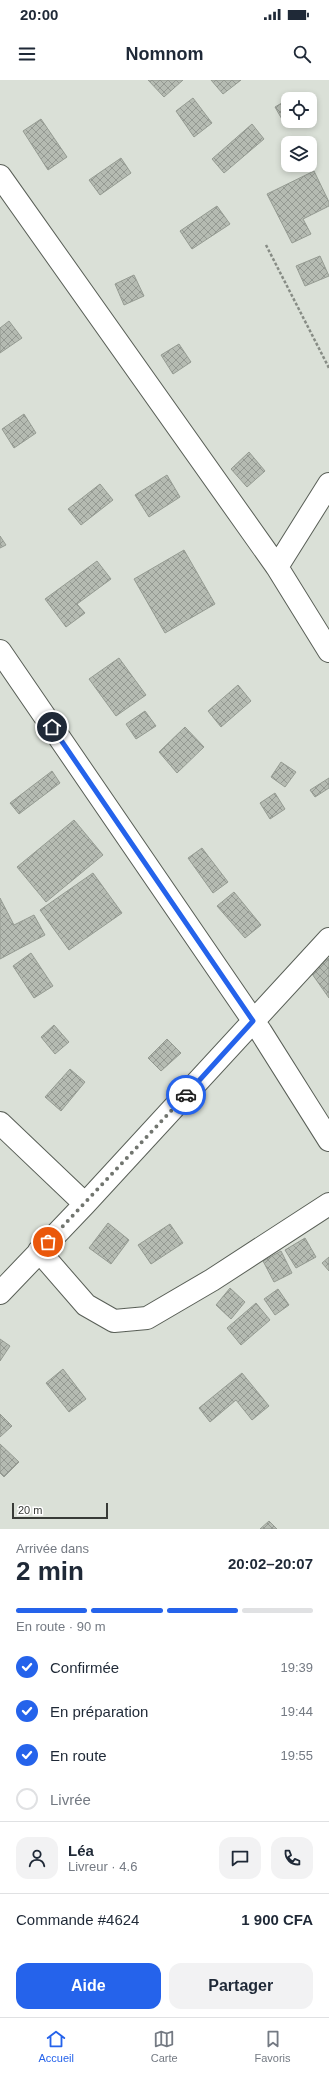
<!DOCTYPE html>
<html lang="fr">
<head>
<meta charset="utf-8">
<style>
  body { margin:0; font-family:Helvetica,sans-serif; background:#f2f2f3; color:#1f2937; height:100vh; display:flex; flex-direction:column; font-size:15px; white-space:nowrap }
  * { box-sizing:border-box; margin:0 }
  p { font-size:13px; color:#747a83 }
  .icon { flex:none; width:22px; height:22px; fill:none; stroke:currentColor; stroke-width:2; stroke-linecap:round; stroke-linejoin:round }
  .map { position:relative; height:1449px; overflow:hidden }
  .drawer { display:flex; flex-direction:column; background:#fff; flex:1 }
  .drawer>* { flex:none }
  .fabs { position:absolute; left:281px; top:12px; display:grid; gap:8px }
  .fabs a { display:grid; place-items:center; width:36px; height:36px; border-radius:8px; background:#fff; box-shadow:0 2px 6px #0003; font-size:20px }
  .scale { position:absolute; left:12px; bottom:10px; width:96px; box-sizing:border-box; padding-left:4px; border:2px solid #383b37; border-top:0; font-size:11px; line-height:14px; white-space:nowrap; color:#383b37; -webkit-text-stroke:3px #fff; paint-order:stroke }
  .pin { position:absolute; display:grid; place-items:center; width:34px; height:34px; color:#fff; margin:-17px; border:2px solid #fff; border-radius:50%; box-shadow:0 1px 4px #0007 }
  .courier { position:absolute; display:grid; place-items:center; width:40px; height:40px; margin:-20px; border:3px solid #2563eb; border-radius:50%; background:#fff; color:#222; box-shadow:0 1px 5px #0007 }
  .summary em { font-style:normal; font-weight:700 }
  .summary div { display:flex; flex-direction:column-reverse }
  .summary { display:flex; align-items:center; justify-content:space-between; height:68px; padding:0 16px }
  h1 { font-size:26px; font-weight:700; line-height:30px }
  .bar { display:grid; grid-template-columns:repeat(4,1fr); gap:6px 4px; align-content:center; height:48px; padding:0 16px }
  .bar i { height:5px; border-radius:3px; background:#e0e1e3 }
  .bar .current { background:#2563eb }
  .bar p { grid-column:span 4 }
  .line { display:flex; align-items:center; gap:10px; padding:0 16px; border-top:1px solid #e0e1e3 }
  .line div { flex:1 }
  .round { display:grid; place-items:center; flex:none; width:42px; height:42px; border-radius:12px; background:#f2f2f3 }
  ol { padding:0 16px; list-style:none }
  li { display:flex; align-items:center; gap:12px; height:44px }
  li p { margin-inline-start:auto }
  li .icon { padding:4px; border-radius:50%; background:#2563eb; color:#fff; stroke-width:4 }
  li:last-child { color:#747a83 }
  li i { width:22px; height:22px; border:2px solid #e0e1e3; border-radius:50% }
  .button { display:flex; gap:8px; margin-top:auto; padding:8px 16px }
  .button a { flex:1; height:46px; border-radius:12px; background:#2563eb; color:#fff; font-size:16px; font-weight:700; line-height:46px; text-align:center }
  .button a+a { background:#f2f2f3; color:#1f2937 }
  .status { display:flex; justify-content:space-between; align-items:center; height:28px; padding:0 20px; background:#fff; direction:ltr }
  .status svg { height:11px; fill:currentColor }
  header { display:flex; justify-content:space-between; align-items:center; height:52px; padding:0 16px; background:#fff; font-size:18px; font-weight:700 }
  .tabs { display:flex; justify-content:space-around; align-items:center; height:56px; border-top:1px solid #e0e1e3; background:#fff; font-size:11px; color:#747a83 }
  .tabs a { display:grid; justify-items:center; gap:2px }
  .tabs .current { color:#2563eb }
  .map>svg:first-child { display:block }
  .building { fill:url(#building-cross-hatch); stroke:#959b92 }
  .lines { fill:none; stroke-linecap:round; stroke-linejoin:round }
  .minor-casing { stroke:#595f57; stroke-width:24 }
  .path { stroke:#878c85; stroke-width:2.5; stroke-dasharray:3 2; stroke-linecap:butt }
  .minor { stroke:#fff; stroke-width:22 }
  .done { stroke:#71756f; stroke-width:4; stroke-dasharray:0 7.2 }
  .route { stroke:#2563eb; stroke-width:5 }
</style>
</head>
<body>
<div class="status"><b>20:00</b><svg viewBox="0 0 49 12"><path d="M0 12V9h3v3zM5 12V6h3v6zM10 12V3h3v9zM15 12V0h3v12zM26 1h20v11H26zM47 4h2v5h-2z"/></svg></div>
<header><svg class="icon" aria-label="menu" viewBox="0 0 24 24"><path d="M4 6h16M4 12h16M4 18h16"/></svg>Nomnom<svg class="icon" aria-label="search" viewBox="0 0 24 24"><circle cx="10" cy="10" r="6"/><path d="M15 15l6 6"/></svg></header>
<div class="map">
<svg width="329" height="1449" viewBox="0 0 329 1449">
  <defs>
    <pattern id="building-cross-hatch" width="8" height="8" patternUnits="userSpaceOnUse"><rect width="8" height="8" fill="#b5bbb2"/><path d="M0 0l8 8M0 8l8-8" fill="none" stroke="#949992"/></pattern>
  </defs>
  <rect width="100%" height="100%" fill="#dae0d7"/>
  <path class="building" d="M148,0H183L164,17Z
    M211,0H241L223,14Z
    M297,14L300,19H288V38L283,41L275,27Z
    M193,18L212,43L194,57L176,31Z
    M41,39L67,77L48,90L23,51Z
    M252,44L264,59L224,93L212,79Z
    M121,78L131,93L100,115L89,100Z
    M314,91L329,122V126L303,139L311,154L292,163L267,114Z
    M217,126L230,144L192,169L180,151Z
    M320,176L329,196L305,206L296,186Z
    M134,195L144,216L124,225L115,204Z
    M9,241L22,258L0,273V248Z
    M179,264L191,282L173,294L161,275Z
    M24,334L36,353L14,368L2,349Z
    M249,372L265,391L247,407L231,389Z
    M167,395L180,417L149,437L135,415Z
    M100,404L113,420L81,445L68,429Z
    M0,456L6,465L0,468Z
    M184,470L215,524L165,553L134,499Z
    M97,481L111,499L77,524L85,533L66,547L45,519Z
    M119,578L146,615L116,636L89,599Z
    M238,605L251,621L221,647L208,631Z
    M145,631L156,646L136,659L126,644Z
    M185,647L204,667L177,693L159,672Z
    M281,682L296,692L285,707L271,697Z
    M52,691L60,703L19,734L10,723Z
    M329,698V708L315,717L310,710Z
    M275,713L285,729L270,739L260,723Z
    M74,740L103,775L46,822L17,787Z
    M202,768L228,802L213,813L188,778Z
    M93,793L122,833L69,870L40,830Z
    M234,812L261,845L245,858L217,826Z
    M0,818L14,845L34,835L45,855L0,879Z
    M31,873L53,906L34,918L13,886Z
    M329,878V918L310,891Z
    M54,945L69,962L55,974L41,957Z
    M167,959L181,973L161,991L148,978Z
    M70,989L85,1002L61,1031L45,1017Z
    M108,1143L129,1160L111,1184L89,1168Z
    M170,1144L183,1163L151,1184L138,1165Z
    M305,1158L316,1177L296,1188L285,1170Z
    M281,1171L292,1193L274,1202L263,1181Z
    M329,1177V1191L322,1183Z
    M230,1208L245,1222L231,1239L216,1225Z
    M278,1209L289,1225L275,1235L264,1219Z
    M256,1223L270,1240L241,1265L227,1248Z
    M0,1259L10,1266L0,1281Z
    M63,1289L86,1319L69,1332L46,1303Z
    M242,1293L269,1326L252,1340L236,1320L210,1342L199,1328Z
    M0,1334L12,1346L0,1357Z
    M0,1364L19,1382L4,1397L0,1393Z
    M269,1441L277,1449H260Z"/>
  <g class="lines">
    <g class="minor-casing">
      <path id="minor" d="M0,96L277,487L329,571
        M277,487L329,404
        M0,571L261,952L329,1060
        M0,1043L85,1124
        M39,1171L86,1225L114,1241L147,1238L212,1200L329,1124
        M0,1213L85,1124L329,859"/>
    </g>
    <path class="path" d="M266,165L329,288"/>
    <use href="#minor" class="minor"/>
  </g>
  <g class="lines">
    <path class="done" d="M48,1162L186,1015"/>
    <path class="route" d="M52,647L253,941L186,1015"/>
  </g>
</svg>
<div class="fabs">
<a><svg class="icon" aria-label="locate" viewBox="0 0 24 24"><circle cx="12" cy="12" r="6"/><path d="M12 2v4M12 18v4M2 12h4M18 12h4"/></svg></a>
<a><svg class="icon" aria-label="layers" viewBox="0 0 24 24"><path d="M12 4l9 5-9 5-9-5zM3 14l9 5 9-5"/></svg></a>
</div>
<div class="scale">20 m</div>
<div class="pin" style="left:48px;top:1162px;background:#ea580c"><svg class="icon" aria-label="bag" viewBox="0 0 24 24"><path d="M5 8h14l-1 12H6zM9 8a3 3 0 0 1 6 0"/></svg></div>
<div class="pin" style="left:52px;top:647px;background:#1f2937"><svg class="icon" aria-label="home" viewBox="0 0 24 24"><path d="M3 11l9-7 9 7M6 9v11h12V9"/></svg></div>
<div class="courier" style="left:186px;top:1015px"><svg class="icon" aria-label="car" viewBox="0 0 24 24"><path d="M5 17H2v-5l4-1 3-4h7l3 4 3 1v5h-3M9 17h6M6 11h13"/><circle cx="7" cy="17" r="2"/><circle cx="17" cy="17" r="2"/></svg></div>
</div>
<section class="drawer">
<div class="summary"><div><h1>2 min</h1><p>Arrivée dans</p></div><em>20:02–20:07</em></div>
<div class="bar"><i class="current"></i><i class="current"></i><i class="current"></i><i></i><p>En route · 90 m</p></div>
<ol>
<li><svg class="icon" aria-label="check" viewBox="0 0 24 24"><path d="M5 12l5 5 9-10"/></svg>Confirmée<p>19:39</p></li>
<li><svg class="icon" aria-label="check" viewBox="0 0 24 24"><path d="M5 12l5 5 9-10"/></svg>En préparation<p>19:44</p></li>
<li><svg class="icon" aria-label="check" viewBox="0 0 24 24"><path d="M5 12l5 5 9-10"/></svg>En route<p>19:55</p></li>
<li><i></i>Livrée</li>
</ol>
<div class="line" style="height:72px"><a class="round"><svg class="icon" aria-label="person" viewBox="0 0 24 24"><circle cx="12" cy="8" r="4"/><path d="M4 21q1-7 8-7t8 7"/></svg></a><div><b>Léa</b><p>Livreur · 4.6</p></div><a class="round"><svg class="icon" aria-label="chat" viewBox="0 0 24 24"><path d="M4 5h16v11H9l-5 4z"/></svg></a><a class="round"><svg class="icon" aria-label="phone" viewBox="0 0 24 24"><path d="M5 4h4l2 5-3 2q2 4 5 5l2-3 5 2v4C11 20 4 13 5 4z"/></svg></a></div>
<div class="line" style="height:52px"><div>Commande #4624</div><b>1 900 CFA</b></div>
<div class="button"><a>Aide</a><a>Partager</a></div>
</section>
<nav class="tabs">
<a class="current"><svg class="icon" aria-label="home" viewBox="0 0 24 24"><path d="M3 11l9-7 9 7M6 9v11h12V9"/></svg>Accueil</a>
<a><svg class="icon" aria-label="map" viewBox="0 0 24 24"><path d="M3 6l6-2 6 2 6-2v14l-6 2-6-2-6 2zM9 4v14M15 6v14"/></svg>Carte</a>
<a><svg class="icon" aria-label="saved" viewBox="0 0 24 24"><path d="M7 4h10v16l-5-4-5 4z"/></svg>Favoris</a>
</nav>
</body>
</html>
